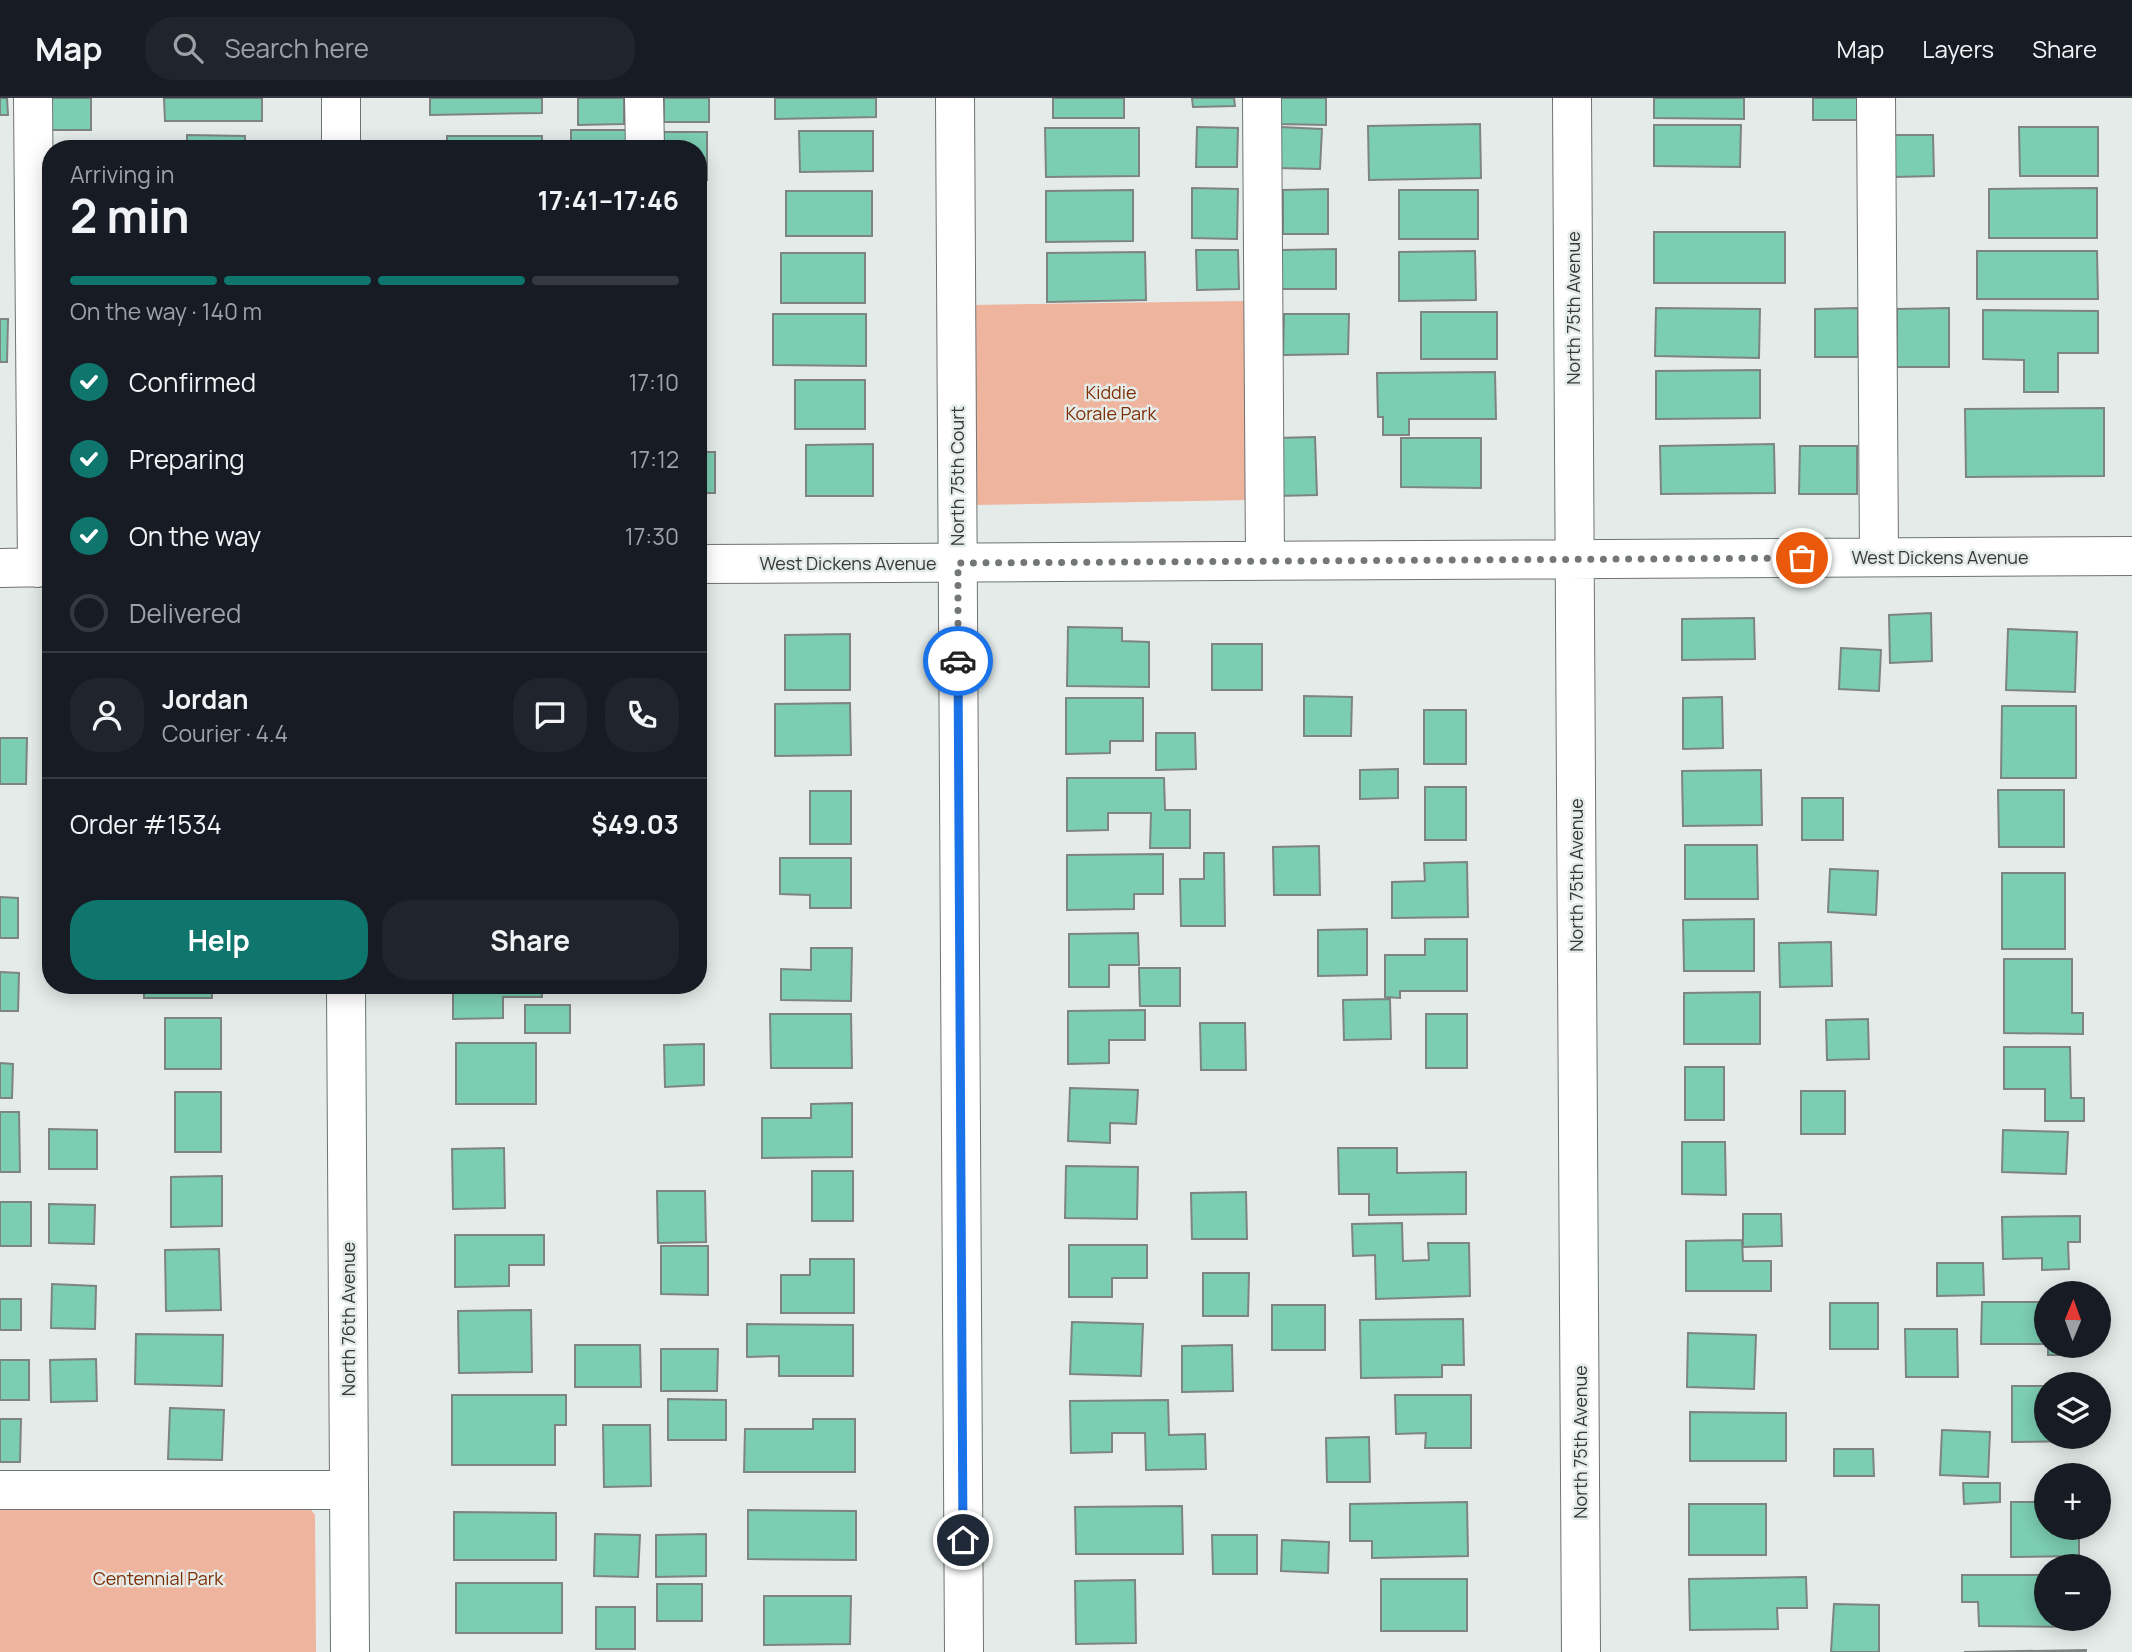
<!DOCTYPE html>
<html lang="en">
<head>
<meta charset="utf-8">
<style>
  body { margin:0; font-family:Manrope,sans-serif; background:#20242c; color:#f1f3f6; height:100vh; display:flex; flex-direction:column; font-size:26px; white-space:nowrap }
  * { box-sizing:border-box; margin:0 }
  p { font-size:23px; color:#9ea1a6 }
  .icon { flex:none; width:38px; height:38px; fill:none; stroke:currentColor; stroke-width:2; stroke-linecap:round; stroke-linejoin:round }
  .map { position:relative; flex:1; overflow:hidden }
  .side { position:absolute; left:42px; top:42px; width:665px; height:854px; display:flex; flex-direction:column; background:#171b24; border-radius:28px; box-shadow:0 4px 18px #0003 }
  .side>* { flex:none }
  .needle { width:46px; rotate:1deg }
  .controls { position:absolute; left:2034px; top:1183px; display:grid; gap:14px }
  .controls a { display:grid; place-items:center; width:77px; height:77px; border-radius:50%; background:#171b24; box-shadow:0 4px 18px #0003; font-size:35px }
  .pin { position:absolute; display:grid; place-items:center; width:60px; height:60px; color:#fff; margin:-30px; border:4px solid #fff; border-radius:50%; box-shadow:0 2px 7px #0007 }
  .courier { position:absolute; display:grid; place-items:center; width:70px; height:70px; margin:-35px; border:5px solid #1a73e8; border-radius:50%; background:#fff; color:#222; box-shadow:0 2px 9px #0007 }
  .headline em { font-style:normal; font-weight:700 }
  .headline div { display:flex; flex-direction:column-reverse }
  .headline { display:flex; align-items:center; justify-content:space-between; height:119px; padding:0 28px }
  h1 { font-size:46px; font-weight:700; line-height:52px }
  .bar { display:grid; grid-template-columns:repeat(4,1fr); gap:10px 7px; align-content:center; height:84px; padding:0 28px }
  .bar i { height:9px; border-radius:5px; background:#363941 }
  .bar .active { background:#0f766e }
  .bar p { grid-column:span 4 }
  .line { display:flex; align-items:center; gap:18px; padding:0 28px; border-top:2px solid #363941 }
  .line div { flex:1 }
  .round { display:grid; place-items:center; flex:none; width:74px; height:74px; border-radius:28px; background:#20242c }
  ol { padding:0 28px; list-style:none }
  li { display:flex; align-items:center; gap:21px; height:77px }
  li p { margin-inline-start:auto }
  li .icon { padding:7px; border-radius:50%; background:#0f766e; color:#fff; stroke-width:4 }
  li:last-child { color:#9ea1a6 }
  li i { width:38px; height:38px; border:4px solid #363941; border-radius:50% }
  .action { display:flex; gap:14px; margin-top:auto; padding:14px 28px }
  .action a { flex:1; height:80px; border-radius:28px; background:#0f766e; color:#fff; font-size:28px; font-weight:700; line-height:80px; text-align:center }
  .action a+a { background:#20242c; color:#f1f3f6 }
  header { display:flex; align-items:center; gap:42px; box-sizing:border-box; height:98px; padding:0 35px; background:#171b24; border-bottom:2px solid #363941 }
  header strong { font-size:33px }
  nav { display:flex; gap:38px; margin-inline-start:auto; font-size:24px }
  .search { width:490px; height:63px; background:#20242c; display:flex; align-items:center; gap:18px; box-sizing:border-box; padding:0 24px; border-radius:28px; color:#9ea1a6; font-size:26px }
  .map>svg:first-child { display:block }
  .green { fill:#eeb49e }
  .building { fill:#7cceb3; stroke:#7e8482; stroke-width:2 }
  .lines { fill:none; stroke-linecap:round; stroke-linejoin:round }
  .minor-casing { stroke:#6e7472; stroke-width:40 }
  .minor { stroke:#fff; stroke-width:38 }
  .done { stroke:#737776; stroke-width:7; stroke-dasharray:0 12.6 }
  .route { stroke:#1a73e8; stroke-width:9 }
  .labels { text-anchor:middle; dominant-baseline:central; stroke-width:5; stroke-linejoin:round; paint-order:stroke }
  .street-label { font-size:18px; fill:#363938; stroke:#e4ebe8 }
  .park-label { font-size:18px; fill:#7f2f05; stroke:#e4ebe8 }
</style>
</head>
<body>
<header>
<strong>Map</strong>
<div class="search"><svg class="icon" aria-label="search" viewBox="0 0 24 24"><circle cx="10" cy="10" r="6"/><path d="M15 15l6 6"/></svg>Search here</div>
<nav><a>Map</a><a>Layers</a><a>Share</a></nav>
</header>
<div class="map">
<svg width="2132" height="1554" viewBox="0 0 2132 1554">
  <rect width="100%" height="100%" fill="#e4ebe8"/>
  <path class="green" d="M1247,203L1250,402L974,407L971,207Z
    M307,1406L315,1417L316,1554H0V1407Z"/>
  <path class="building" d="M0,0H7L8,17H0Z
    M51,0H91V32H52Z
    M164,0H262V23H165Z
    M430,0H542V15L430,17Z
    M578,0H624V26L578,27Z
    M664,0H709V24H664Z
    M775,0H876V19L775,21Z
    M1053,0H1124V20H1053Z
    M1192,0H1234L1235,8L1193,9Z
    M1276,0H1326V27L1276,26Z
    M1654,0H1744V21L1654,20Z
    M1813,0H1857V22H1813Z
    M1480,26L1481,80L1369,82L1368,28Z
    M1654,27H1741L1740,69L1654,68Z
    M1197,29L1238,30L1237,69H1196Z
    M1280,29L1322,31L1320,71L1278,70Z
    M2019,29H2098V78H2020Z
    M1045,30H1139V78L1046,79Z
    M571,32H628V51H571Z
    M799,33H873V73L800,74Z
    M664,34H707V82H698V51H664Z
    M187,37L245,38V51H187Z
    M1895,37H1933L1934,78L1895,79Z
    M447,38H542V51H447Z
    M1192,90L1238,91L1237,141L1192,140Z
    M2097,90V140H1989V91Z
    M1328,91V136H1283V92Z
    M1133,92V143L1046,144V93Z
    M1399,92H1478V141H1399Z
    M786,93H872V138H786Z
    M1654,134H1785V185H1654Z
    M1336,151V191H1282V152Z
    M1196,152H1238L1239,191L1197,192Z
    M1475,153L1476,202L1399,203V154Z
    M1977,153H2097L2098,201H1977Z
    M1145,154L1146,202L1047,204V155Z
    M781,155H865V205H781Z
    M1656,210L1760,211L1759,260L1655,258Z
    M1858,210V259H1815V211Z
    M1949,210V269H1897V211Z
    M1983,212L2098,213V255H2058V294H2024V262L1983,261Z
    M1421,214H1497V261H1421Z
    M698,216H704L705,263L698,264Z
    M773,216H866V268L773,267Z
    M1284,216H1349L1348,256L1283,257Z
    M0,221H8L7,264H0Z
    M1760,272V320L1656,321V273Z
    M1495,274L1496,321H1409V337H1383V319H1378L1377,275Z
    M698,282H703V318H698Z
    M795,282H865V331H795Z
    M2104,310V378L1966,379L1965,311Z
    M1315,339L1317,397L1277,398L1276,340Z
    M1401,340H1481V390L1401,389Z
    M873,346V398H806V347Z
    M1774,346L1775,395L1661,396L1660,348Z
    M1800,348H1857V396H1799Z
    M698,354H715V395H698Z
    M1931,515L1932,563L1890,565L1889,517Z
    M1754,520L1755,561L1682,562V521Z
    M1068,529L1122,530V543L1149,544V589L1067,588Z
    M2008,531L2077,534L2075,594L2006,592Z
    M850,536V592H785V537Z
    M43,543H51V587H43Z
    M1212,546H1262V592H1212Z
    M1841,550L1881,552L1879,593L1839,591Z
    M1304,598L1352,599L1351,638H1304Z
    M1722,599L1723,650L1683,651V600Z
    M1066,600H1143V643H1110V655L1066,656Z
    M850,605L851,657L775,658V606Z
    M2002,608H2076V680H2001Z
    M1424,612H1466V666H1424Z
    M1156,635H1195L1196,671L1156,672Z
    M0,640H27L26,686H0Z
    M48,651H51V681H48Z
    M1398,671V700L1360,701V672Z
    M1761,672L1762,727L1683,728L1682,673Z
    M1067,680H1164L1165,712H1190V750H1150L1151,715H1108V732L1067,733Z
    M1425,689H1466V742H1425Z
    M1998,692H2064V749H1999Z
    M810,693H851V746H810Z
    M1802,700H1843V742H1802Z
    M1685,747H1757L1758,801H1685Z
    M1319,748L1320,797H1274L1273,749Z
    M1204,755H1224L1225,828H1181L1180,781H1204Z
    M1163,756V796H1134V811L1067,812V757Z
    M780,760H851V810H810V797L780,796Z
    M1467,764L1468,819L1392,820V784L1425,783L1424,765Z
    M1830,771L1878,773L1876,817L1828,814Z
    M2002,775H2065V851H2002Z
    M0,799L18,800V840H0Z
    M47,802H51V830H48Z
    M1754,821V873H1684L1683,822Z
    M1367,831V877L1318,878V832Z
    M1138,835L1139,867H1109V889H1069V836Z
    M1425,841H1467V893H1400V900L1385,899V857H1425Z
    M1831,844L1832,888L1780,889L1779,845Z
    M811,850H852L851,903L781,902V871L811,872Z
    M2004,861H2072V915H2083V936L2004,935Z
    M1139,870H1180V908H1140Z
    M0,874L19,875L18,913H0Z
    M144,887H212V900H144Z
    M453,887H542V899H503V920L453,921Z
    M1760,894V946H1684V895Z
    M1390,901L1391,941L1344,942L1343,902Z
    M525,907H570V935H525Z
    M1145,912V942H1109V965L1068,966V913Z
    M770,916H851L852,970H771Z
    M1426,916H1467V970H1426Z
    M165,920H221V971H165Z
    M1868,921L1869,961L1827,962L1826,922Z
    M1200,925H1245L1246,972H1201Z
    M456,945H536V1006H456Z
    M704,946V987L665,989L664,947Z
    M2004,949H2070L2071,1000H2084V1023H2045V991H2004Z
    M0,965L13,966L12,1000H0Z
    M1685,969H1724V1022H1685Z
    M1070,990L1138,992L1136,1026L1110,1025V1045L1068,1043Z
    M1801,993H1845V1036H1801Z
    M175,994H221V1054H175Z
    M852,1005V1059L762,1060V1020H811V1006Z
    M0,1014H19L20,1074H0Z
    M49,1031L97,1032V1071H49Z
    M2003,1032L2068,1034L2066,1076L2002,1074Z
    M1682,1044H1725L1726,1097L1682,1096Z
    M504,1050L505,1110L453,1111L452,1051Z
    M1338,1050H1397V1075L1466,1074V1116L1369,1117V1096H1339Z
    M1066,1068L1138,1069L1137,1121L1065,1120Z
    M812,1073H853V1123H812Z
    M222,1078V1128L171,1129V1079Z
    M657,1093H705L706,1144L658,1145Z
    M1246,1094L1247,1141H1192L1191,1095Z
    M0,1104H31V1148H0Z
    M49,1106L95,1107L94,1146L49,1145Z
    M1743,1116H1781L1782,1148L1743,1149Z
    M2080,1118V1144H2068L2069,1171L2042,1172V1160L2003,1161L2002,1119Z
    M1402,1125L1403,1163L1429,1162L1428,1145H1469L1470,1198L1376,1201L1375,1157L1353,1158L1352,1126Z
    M455,1137H544V1167H509V1188L455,1189Z
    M1742,1142L1743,1163H1771V1193H1686V1143Z
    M1069,1147H1147V1180H1112V1199H1069Z
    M661,1148H708V1197L661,1196Z
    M219,1151L221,1212L166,1213L165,1152Z
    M810,1161H854V1215H781V1177H810Z
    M1937,1165H1983L1984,1197L1937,1198Z
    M1203,1175H1249L1248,1218H1203Z
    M52,1186L96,1188L95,1231L51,1230Z
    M0,1201H21V1232H0Z
    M1982,1204H2046V1246H1981Z
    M1830,1205H1878V1251H1830Z
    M1272,1207H1325V1252H1272Z
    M531,1212L532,1274L459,1275L458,1213Z
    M1463,1221L1464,1267H1442V1279L1361,1280L1360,1222Z
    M1072,1224L1143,1226L1141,1278L1070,1276Z
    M747,1226L853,1227V1278H779V1258L747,1259Z
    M1905,1231H1957L1958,1279H1906Z
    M1688,1235L1756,1237L1754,1291L1687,1289Z
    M136,1236L223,1237L222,1288L135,1286Z
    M575,1247H640L641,1289H575Z
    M1232,1247L1233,1293L1182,1294V1248Z
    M2048,1248H2074V1257H2048Z
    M661,1251H718L717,1293H661Z
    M96,1261L97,1303L51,1304L50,1262Z
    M0,1262H29V1302H0Z
    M2012,1288H2046V1339H2080V1343L2012,1344Z
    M452,1297H566V1327H555V1367H452Z
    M1395,1297H1471V1350H1425L1426,1335L1396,1336Z
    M668,1301L726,1302V1342H668Z
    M1168,1302L1169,1337L1205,1336L1206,1371L1146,1372L1145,1335H1112V1354L1071,1355L1070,1303Z
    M170,1310L224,1312L222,1362L168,1361Z
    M1690,1314L1786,1315V1363H1690Z
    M0,1321H21L20,1364H0Z
    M813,1321H855V1374H744L745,1331H813Z
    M603,1327H650L651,1388L604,1389Z
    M1942,1332L1990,1334L1988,1379L1940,1377Z
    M1369,1339L1370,1384H1327L1326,1340Z
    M1834,1351H1873L1874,1378H1834Z
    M1963,1385H2000V1404L1964,1406Z
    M1467,1404L1468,1458L1372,1460V1443H1350V1406Z
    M2011,1404H2046V1430H2079V1458L2011,1459Z
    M1689,1406H1766V1457H1689Z
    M1182,1408L1183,1456H1076L1075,1409Z
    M748,1412L856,1413V1462L748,1461Z
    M454,1414L556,1415V1462H454Z
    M595,1436L640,1437L638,1479L594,1478Z
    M706,1436V1478L656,1479V1437Z
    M1212,1437H1257V1476H1213Z
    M1282,1442L1329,1444L1328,1475L1281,1473Z
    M1962,1477H2046V1521H2077L2078,1529L1979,1528L1978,1504H1962Z
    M1806,1479L1807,1510H1777L1778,1531L1690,1532L1689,1481Z
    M1381,1481H1467V1533H1381Z
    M1135,1482L1136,1545L1076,1546L1075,1483Z
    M456,1485H562V1535H456Z
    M657,1486H702V1523H657Z
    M764,1498H851L850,1546L764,1547Z
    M1834,1506L1879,1507V1554H1831Z
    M596,1509H635V1551H596Z
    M2086,1552V1554H1964Z"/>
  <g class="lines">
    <g class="minor-casing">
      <path id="minor" d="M33,0L37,470
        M341,0V51
        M644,0L645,51
        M955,0L964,1554
        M1262,0L1265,463
        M1572,0L1581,1554
        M1876,0L1879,459
        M698,466L2132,458
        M0,470L51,469
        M346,887L350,1554
        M0,1392H349"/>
    </g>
    <use href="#minor" class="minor"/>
  </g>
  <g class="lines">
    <path class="done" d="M958,563V465L1802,460"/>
    <path class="route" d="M958,563L963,1442"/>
  </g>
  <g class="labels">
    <g class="street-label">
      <text transform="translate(1573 210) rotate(-90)">North 75th Avenue</text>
      <text transform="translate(957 378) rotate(-90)">North 75th Court</text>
      <text x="1940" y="459">West Dickens Avenue</text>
      <text x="848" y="465">West Dickens Avenue</text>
      <text transform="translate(1576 777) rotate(-90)">North 75th Avenue</text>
      <text transform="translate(348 1221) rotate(-90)">North 76th Avenue</text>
      <text transform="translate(1580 1344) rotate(-90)">North 75th Avenue</text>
    </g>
    <g class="park-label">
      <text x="1111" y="294">Kiddie<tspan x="1111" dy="21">Korale Park</tspan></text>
      <text x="158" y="1480">Centennial Park</text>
    </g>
  </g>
</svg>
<div class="controls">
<a><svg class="needle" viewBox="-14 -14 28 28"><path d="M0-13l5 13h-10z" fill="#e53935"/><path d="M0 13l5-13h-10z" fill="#9ea1a6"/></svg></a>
<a><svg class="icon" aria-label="layers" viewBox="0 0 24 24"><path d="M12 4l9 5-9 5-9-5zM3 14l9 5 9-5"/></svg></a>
<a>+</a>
<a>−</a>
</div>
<div class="pin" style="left:1802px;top:460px;background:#ea580c"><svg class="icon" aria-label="bag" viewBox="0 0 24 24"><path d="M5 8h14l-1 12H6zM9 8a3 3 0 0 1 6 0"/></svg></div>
<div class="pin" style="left:963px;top:1442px;background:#1f2937"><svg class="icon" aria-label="home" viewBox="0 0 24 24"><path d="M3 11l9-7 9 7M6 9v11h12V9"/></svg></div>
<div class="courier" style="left:958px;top:563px"><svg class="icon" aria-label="car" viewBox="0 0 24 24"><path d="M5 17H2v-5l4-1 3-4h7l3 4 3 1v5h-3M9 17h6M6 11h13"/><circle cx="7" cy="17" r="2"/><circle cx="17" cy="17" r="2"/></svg></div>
<section class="side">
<div class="headline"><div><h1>2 min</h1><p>Arriving in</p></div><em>17:41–17:46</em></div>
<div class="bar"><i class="active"></i><i class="active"></i><i class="active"></i><i></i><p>On the way · 140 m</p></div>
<ol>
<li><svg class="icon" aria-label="check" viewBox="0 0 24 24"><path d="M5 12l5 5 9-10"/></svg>Confirmed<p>17:10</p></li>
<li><svg class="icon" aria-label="check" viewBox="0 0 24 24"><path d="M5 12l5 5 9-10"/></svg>Preparing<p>17:12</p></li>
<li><svg class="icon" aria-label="check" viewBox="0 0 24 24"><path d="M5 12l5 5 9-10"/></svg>On the way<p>17:30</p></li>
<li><i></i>Delivered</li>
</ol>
<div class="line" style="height:126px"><a class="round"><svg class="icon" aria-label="person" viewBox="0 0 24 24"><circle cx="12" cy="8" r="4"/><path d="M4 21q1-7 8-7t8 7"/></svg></a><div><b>Jordan</b><p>Courier · 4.4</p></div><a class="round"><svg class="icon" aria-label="chat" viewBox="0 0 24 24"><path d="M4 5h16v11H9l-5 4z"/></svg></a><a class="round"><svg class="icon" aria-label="phone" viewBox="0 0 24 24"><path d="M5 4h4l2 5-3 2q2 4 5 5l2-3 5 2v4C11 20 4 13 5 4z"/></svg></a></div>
<div class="line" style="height:91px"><div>Order #1534</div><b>$49.03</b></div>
<div class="action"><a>Help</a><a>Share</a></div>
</section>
</div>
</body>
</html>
